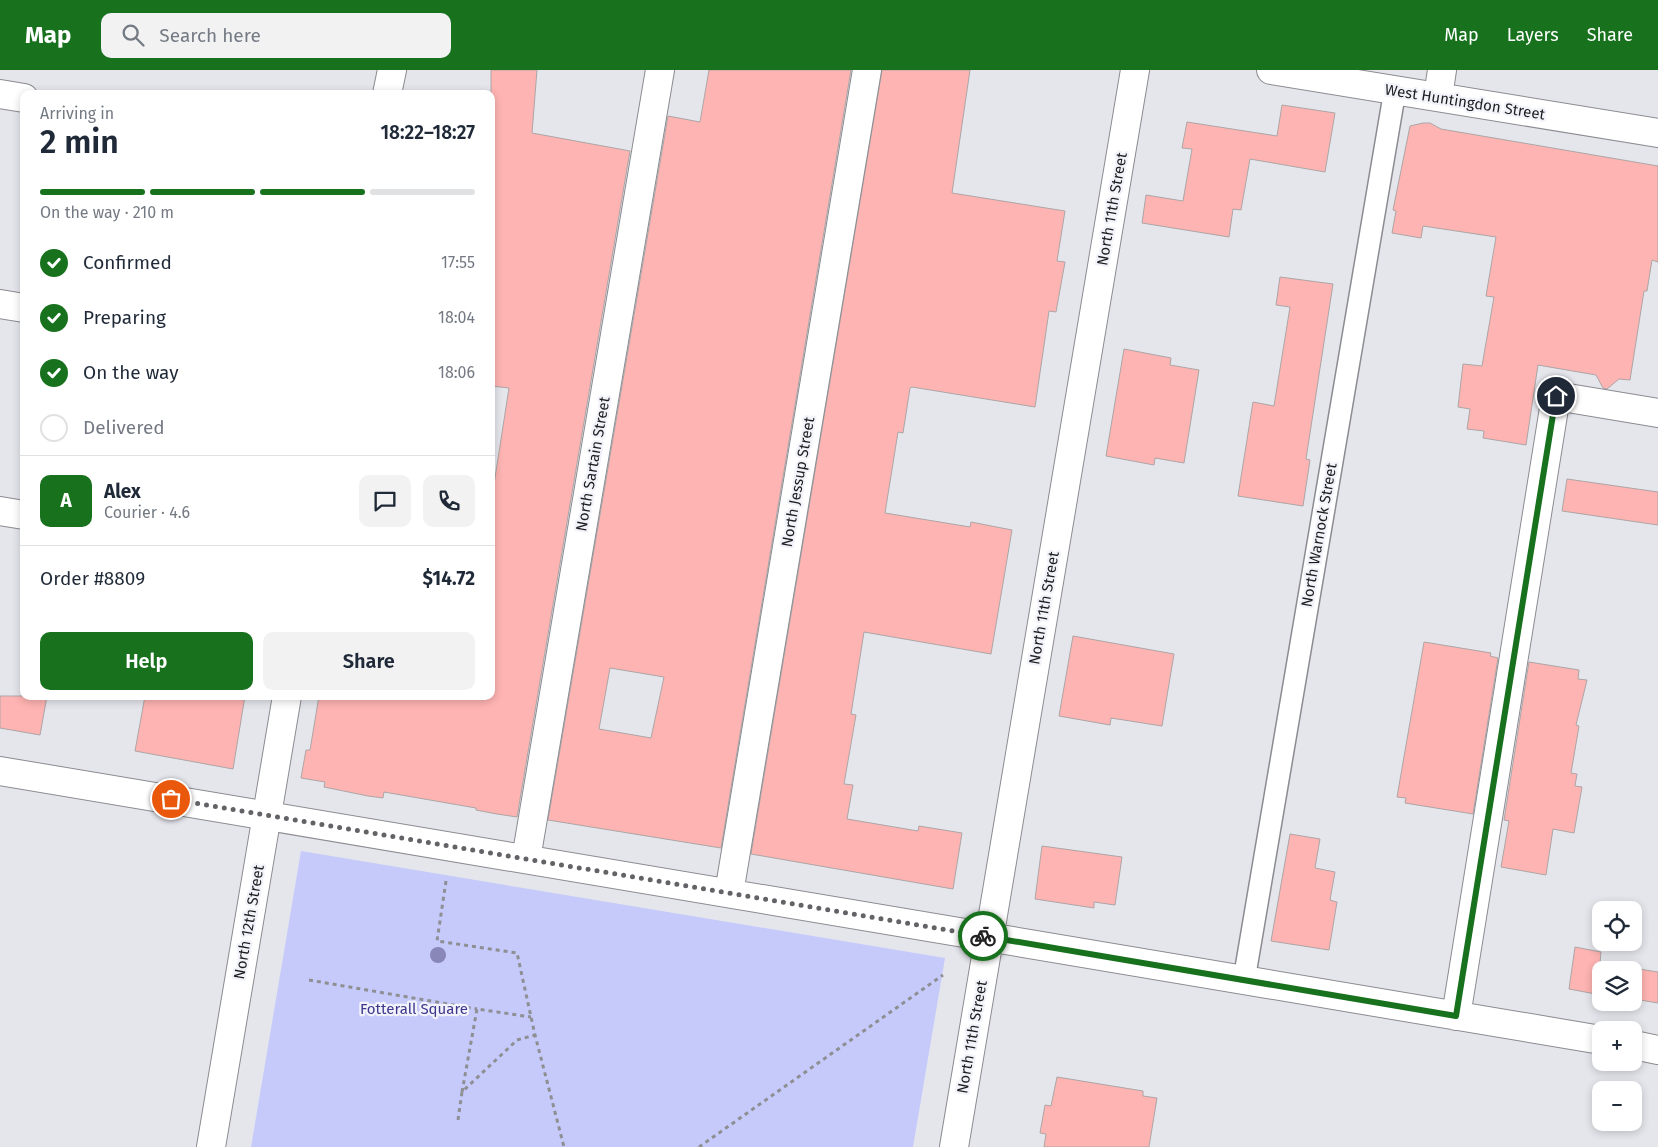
<!DOCTYPE html>
<html lang="en">
<head>
<meta charset="utf-8">
<style>
  body { margin:0; font-family:"Fira Sans",sans-serif; background:#f2f2f3; color:#1f2937; height:100vh; display:flex; flex-direction:column; font-size:19px; white-space:nowrap }
  * { box-sizing:border-box; margin:0 }
  p { font-size:16px; color:#747a83 }
  .icon { flex:none; width:28px; height:28px; fill:none; stroke:currentColor; stroke-width:2; stroke-linecap:round; stroke-linejoin:round }
  .map { position:relative; flex:1; overflow:hidden }
  .details { position:absolute; left:20px; top:20px; width:475px; height:610px; display:flex; flex-direction:column; background:#fff; border-radius:10px; box-shadow:0 2px 8px #0003 }
  .details>* { flex:none }
  .tools { position:absolute; left:1592px; top:831px; display:grid; gap:10px }
  .tools a { display:grid; place-items:center; width:50px; height:50px; border-radius:10px; background:#fff; box-shadow:0 2px 8px #0003; font-size:25px }
  .pin { position:absolute; display:grid; place-items:center; width:42px; height:42px; color:#fff; margin:-21px; border:2px solid #fff; border-radius:50%; box-shadow:0 1px 5px #0007 }
  .courier { position:absolute; display:grid; place-items:center; width:50px; height:50px; margin:-25px; border:4px solid #17711d; border-radius:50%; background:#fff; color:#222; box-shadow:0 1px 6px #0007 }
  .head em { font-style:normal; font-weight:600 }
  .head div { display:flex; flex-direction:column-reverse }
  .head { display:flex; align-items:center; justify-content:space-between; height:85px; padding:0 20px }
  h1 { font-size:32px; font-weight:600; line-height:38px }
  .bar { display:grid; grid-template-columns:repeat(4,1fr); gap:8px 5px; align-content:center; height:60px; padding:0 20px }
  .bar i { height:6px; border-radius:4px; background:#e0e1e3 }
  .bar .on { background:#17711d }
  .bar p { grid-column:span 4 }
  .line { display:flex; align-items:center; gap:12px; padding:0 20px; border-top:1px solid #e0e1e3 }
  .line div { flex:1 }
  .round { display:grid; place-items:center; flex:none; width:52px; height:52px; border-radius:10px; background:#f2f2f3 }
  ol { padding:0 20px; list-style:none }
  li { display:flex; align-items:center; gap:15px; height:55px }
  li p { margin-inline-start:auto }
  li .icon { padding:5px; border-radius:50%; background:#17711d; color:#fff; stroke-width:4 }
  li:last-child { color:#747a83 }
  li i { width:28px; height:28px; border:2px solid #e0e1e3; border-radius:50% }
  .button { display:flex; gap:10px; margin-top:auto; padding:10px 20px }
  .button a { flex:1; height:58px; border-radius:10px; background:#17711d; color:#fff; font-size:20px; font-weight:600; line-height:58px; text-align:center }
  .button a+a { background:#f2f2f3; color:#1f2937 }
  header { display:flex; align-items:center; gap:30px; box-sizing:border-box; height:70px; padding:0 25px; background:#17711d; color:#fff }
  header strong { font-size:24px }
  nav { display:flex; gap:28px; margin-inline-start:auto; font-size:18px }
  .search { width:350px; height:45px; background:#f2f2f3; display:flex; align-items:center; gap:12px; box-sizing:border-box; padding:0 18px; border-radius:10px; color:#747a83; font-size:19px }
  .map>svg:first-child { display:block }
  .green { fill:#c6cafb }
  .building { fill:#feb4b2; stroke:#ada5a5; fill-rule:evenodd }
  .lines { fill:none; stroke-linecap:round; stroke-linejoin:round }
  .service-casing { stroke:#8b8b91; stroke-width:24 }
  .minor-casing { stroke:#8b8b91; stroke-width:30 }
  .secondary-casing { stroke:#8b8b91; stroke-width:30 }
  .path { stroke:#8e8f93; stroke-width:3; stroke-dasharray:4 4; stroke-linecap:butt }
  .service { stroke:#fff; stroke-width:21 }
  .minor { stroke:#fff; stroke-width:28 }
  .secondary { stroke:#fff; stroke-width:28 }
  .tree { fill:#8986b8 }
  .done { stroke:#636367; stroke-width:5; stroke-dasharray:0 9 }
  .route { stroke:#17711d; stroke-width:6 }
  .labels { text-anchor:middle; dominant-baseline:central; stroke-width:4.5; stroke-linejoin:round; paint-order:stroke }
  .street-label { font-size:15px; fill:#1d1d1f; stroke:#f2f3fa }
  .park-label { font-size:15px; fill:#3d378d; stroke:#f2f3fa }
</style>
</head>
<body>
<header>
<strong>Map</strong>
<div class="search"><svg class="icon" aria-label="search" viewBox="0 0 24 24"><circle cx="10" cy="10" r="6"/><path d="M15 15l6 6"/></svg>Search here</div>
<nav><a>Map</a><a>Layers</a><a>Share</a></nav>
</header>
<div class="map">
<svg width="1658" height="1077" viewBox="0 0 1658 1077">
  <rect width="100%" height="100%" fill="#e5e6ec"/>
  <path class="green" d="M301,781L945,888L913,1077H251Z"/>
  <path class="building" d="M491,0H537L532,63L630,81L517,747L497,744L476,740V738L384,722L383,728L368,726L324,717L325,712L301,708L306,680H310L319,626H491V413L494,414L509,318L491,316Z
    M709,0H851L721,778L548,750L668,46L700,52ZM610,598L664,607L651,668L599,659Z
    M882,0H970L952,123L1065,141L1057,191L1065,192L1056,242L1049,241L1035,337L912,317L910,318L903,363L898,362L885,443L970,457L971,452L1012,460L991,584L864,562L851,644L856,645L844,714L853,715L847,749L918,761L919,756L962,763L953,819L751,784Z
    M1282,35L1335,43L1325,102L1250,89L1241,140L1233,139L1229,167L1142,153L1146,125L1183,131L1192,79L1182,78L1187,52L1277,66Z
    M1423,53H1430L1441,59L1658,96V192L1652,190L1647,221H1644L1630,310L1619,309L1607,319L1603,318L1596,305L1538,295L1526,375L1483,368L1484,361L1467,359L1470,339L1458,337L1463,294L1482,296L1494,227L1486,226L1496,167L1423,156L1421,168L1392,163L1396,141L1393,140L1410,56Z
    M1280,207L1333,214L1306,389L1310,390L1303,436L1238,426L1253,332L1274,336L1290,237L1276,235Z
    M1124,279L1171,288L1170,295L1199,300L1184,393L1155,388L1154,395L1106,386Z
    M1567,409L1658,422V455L1562,441Z
    M1073,566L1174,584L1162,656L1111,648L1110,655L1059,646Z
    M1424,572L1491,583L1490,586L1498,588L1473,744L1405,733L1406,728L1397,727Z
    M1529,592L1579,600L1578,609L1587,610L1576,655L1579,656L1571,703L1577,704L1575,716L1582,717L1574,763L1553,759L1546,805L1501,797L1509,751L1504,750Z
    M0,626H47L40,665L0,658Z
    M145,626H245L233,699L135,681Z
    M1290,764L1320,769L1315,798L1335,802L1330,830L1337,832L1329,880L1271,871Z
    M1042,776L1122,787L1115,835L1094,832V838L1035,829Z
    M1575,877L1601,882L1600,893L1658,902V933L1634,929V900H1601V925L1569,919Z
    M1057,1007L1143,1021V1026L1157,1028L1149,1077H1044L1046,1064L1040,1063L1045,1035L1051,1036Z"/>
  <g class="lines">
    <g class="service-casing">
      <path id="service" d="M1244,910L1395,20"/>
    </g>
    <g class="minor-casing">
      <path id="minor" d="M1271,0L1658,63
        M0,24L24,28
        M1438,27L1442,0
        M0,234L24,238
        M0,441L24,445
        M0,701L1601,970
        M526,789L660,0
        M729,823L867,0
        M1456,946L1556,326L1658,343
        M1634,975L1658,980"/>
    </g>
    <g class="secondary-casing">
      <path id="secondary" d="M387,24L392,0
        M211,1077L287,626
        M954,1077L1135,0"/>
    </g>
    <path class="path" d="M446,811L437,871L517,883L535,965L564,1077
      M309,910L477,939
      M462,1022L477,939L531,947
      M458,1050L462,1022L517,970L535,965
      M699,1077L943,905"/>
    <use href="#service" class="service"/>
    <use href="#minor" class="minor"/>
    <use href="#secondary" class="secondary"/>
  </g>
  <circle class="tree" cx="438" cy="885" r="8"/>
  <g class="lines">
    <path class="done" d="M171,729L983,866"/>
    <path class="route" d="M983,866L1456,946L1556,326"/>
  </g>
  <g class="labels">
    <g class="street-label">
      <text transform="translate(1465 32) rotate(9)">West Huntingdon Street</text>
      <text transform="translate(1112 139) rotate(-80)">North 11th Street</text>
      <text transform="translate(593 394) rotate(-80)">North Sartain Street</text>
      <text transform="translate(798 412) rotate(-80)">North Jessup Street</text>
      <text transform="translate(1319 465) rotate(-80)">North Warnock Street</text>
      <text transform="translate(1044 538) rotate(-80)">North 11th Street</text>
      <text transform="translate(249 852) rotate(-80)">North 12th Street</text>
      <text transform="translate(972 967) rotate(-80)">North 11th Street</text>
    </g>
    <g class="park-label">
      <text x="414" y="939">Fotterall Square</text>
    </g>
  </g>
</svg>
<div class="tools">
<a><svg class="icon" aria-label="locate" viewBox="0 0 24 24"><circle cx="12" cy="12" r="6"/><path d="M12 2v4M12 18v4M2 12h4M18 12h4"/></svg></a>
<a><svg class="icon" aria-label="layers" viewBox="0 0 24 24"><path d="M12 4l9 5-9 5-9-5zM3 14l9 5 9-5"/></svg></a>
<a>+</a>
<a>−</a>
</div>
<div class="pin" style="left:171px;top:729px;background:#ea580c"><svg class="icon" aria-label="bag" viewBox="0 0 24 24"><path d="M5 8h14l-1 12H6zM9 8a3 3 0 0 1 6 0"/></svg></div>
<div class="pin" style="left:1556px;top:326px;background:#1f2937"><svg class="icon" aria-label="home" viewBox="0 0 24 24"><path d="M3 11l9-7 9 7M6 9v11h12V9"/></svg></div>
<div class="courier" style="left:983px;top:866px"><svg class="icon" aria-label="bike" viewBox="0 0 24 24"><circle cx="6" cy="16" r="4"/><circle cx="18" cy="16" r="4"/><path d="M6 16l4-8h5l3 8M10 8l3 8H6M13 5h3"/></svg></div>
<section class="details">
<div class="head"><div><h1>2 min</h1><p>Arriving in</p></div><em>18:22–18:27</em></div>
<div class="bar"><i class="on"></i><i class="on"></i><i class="on"></i><i></i><p>On the way · 210 m</p></div>
<ol>
<li><svg class="icon" aria-label="check" viewBox="0 0 24 24"><path d="M5 12l5 5 9-10"/></svg>Confirmed<p>17:55</p></li>
<li><svg class="icon" aria-label="check" viewBox="0 0 24 24"><path d="M5 12l5 5 9-10"/></svg>Preparing<p>18:04</p></li>
<li><svg class="icon" aria-label="check" viewBox="0 0 24 24"><path d="M5 12l5 5 9-10"/></svg>On the way<p>18:06</p></li>
<li><i></i>Delivered</li>
</ol>
<div class="line" style="height:90px"><b class="round" style="background:#17711d;color:#fff">A</b><div><b>Alex</b><p>Courier · 4.6</p></div><a class="round"><svg class="icon" aria-label="chat" viewBox="0 0 24 24"><path d="M4 5h16v11H9l-5 4z"/></svg></a><a class="round"><svg class="icon" aria-label="phone" viewBox="0 0 24 24"><path d="M5 4h4l2 5-3 2q2 4 5 5l2-3 5 2v4C11 20 4 13 5 4z"/></svg></a></div>
<div class="line" style="height:65px"><div>Order #8809</div><b>$14.72</b></div>
<div class="button"><a>Help</a><a>Share</a></div>
</section>
</div>
</body>
</html>
